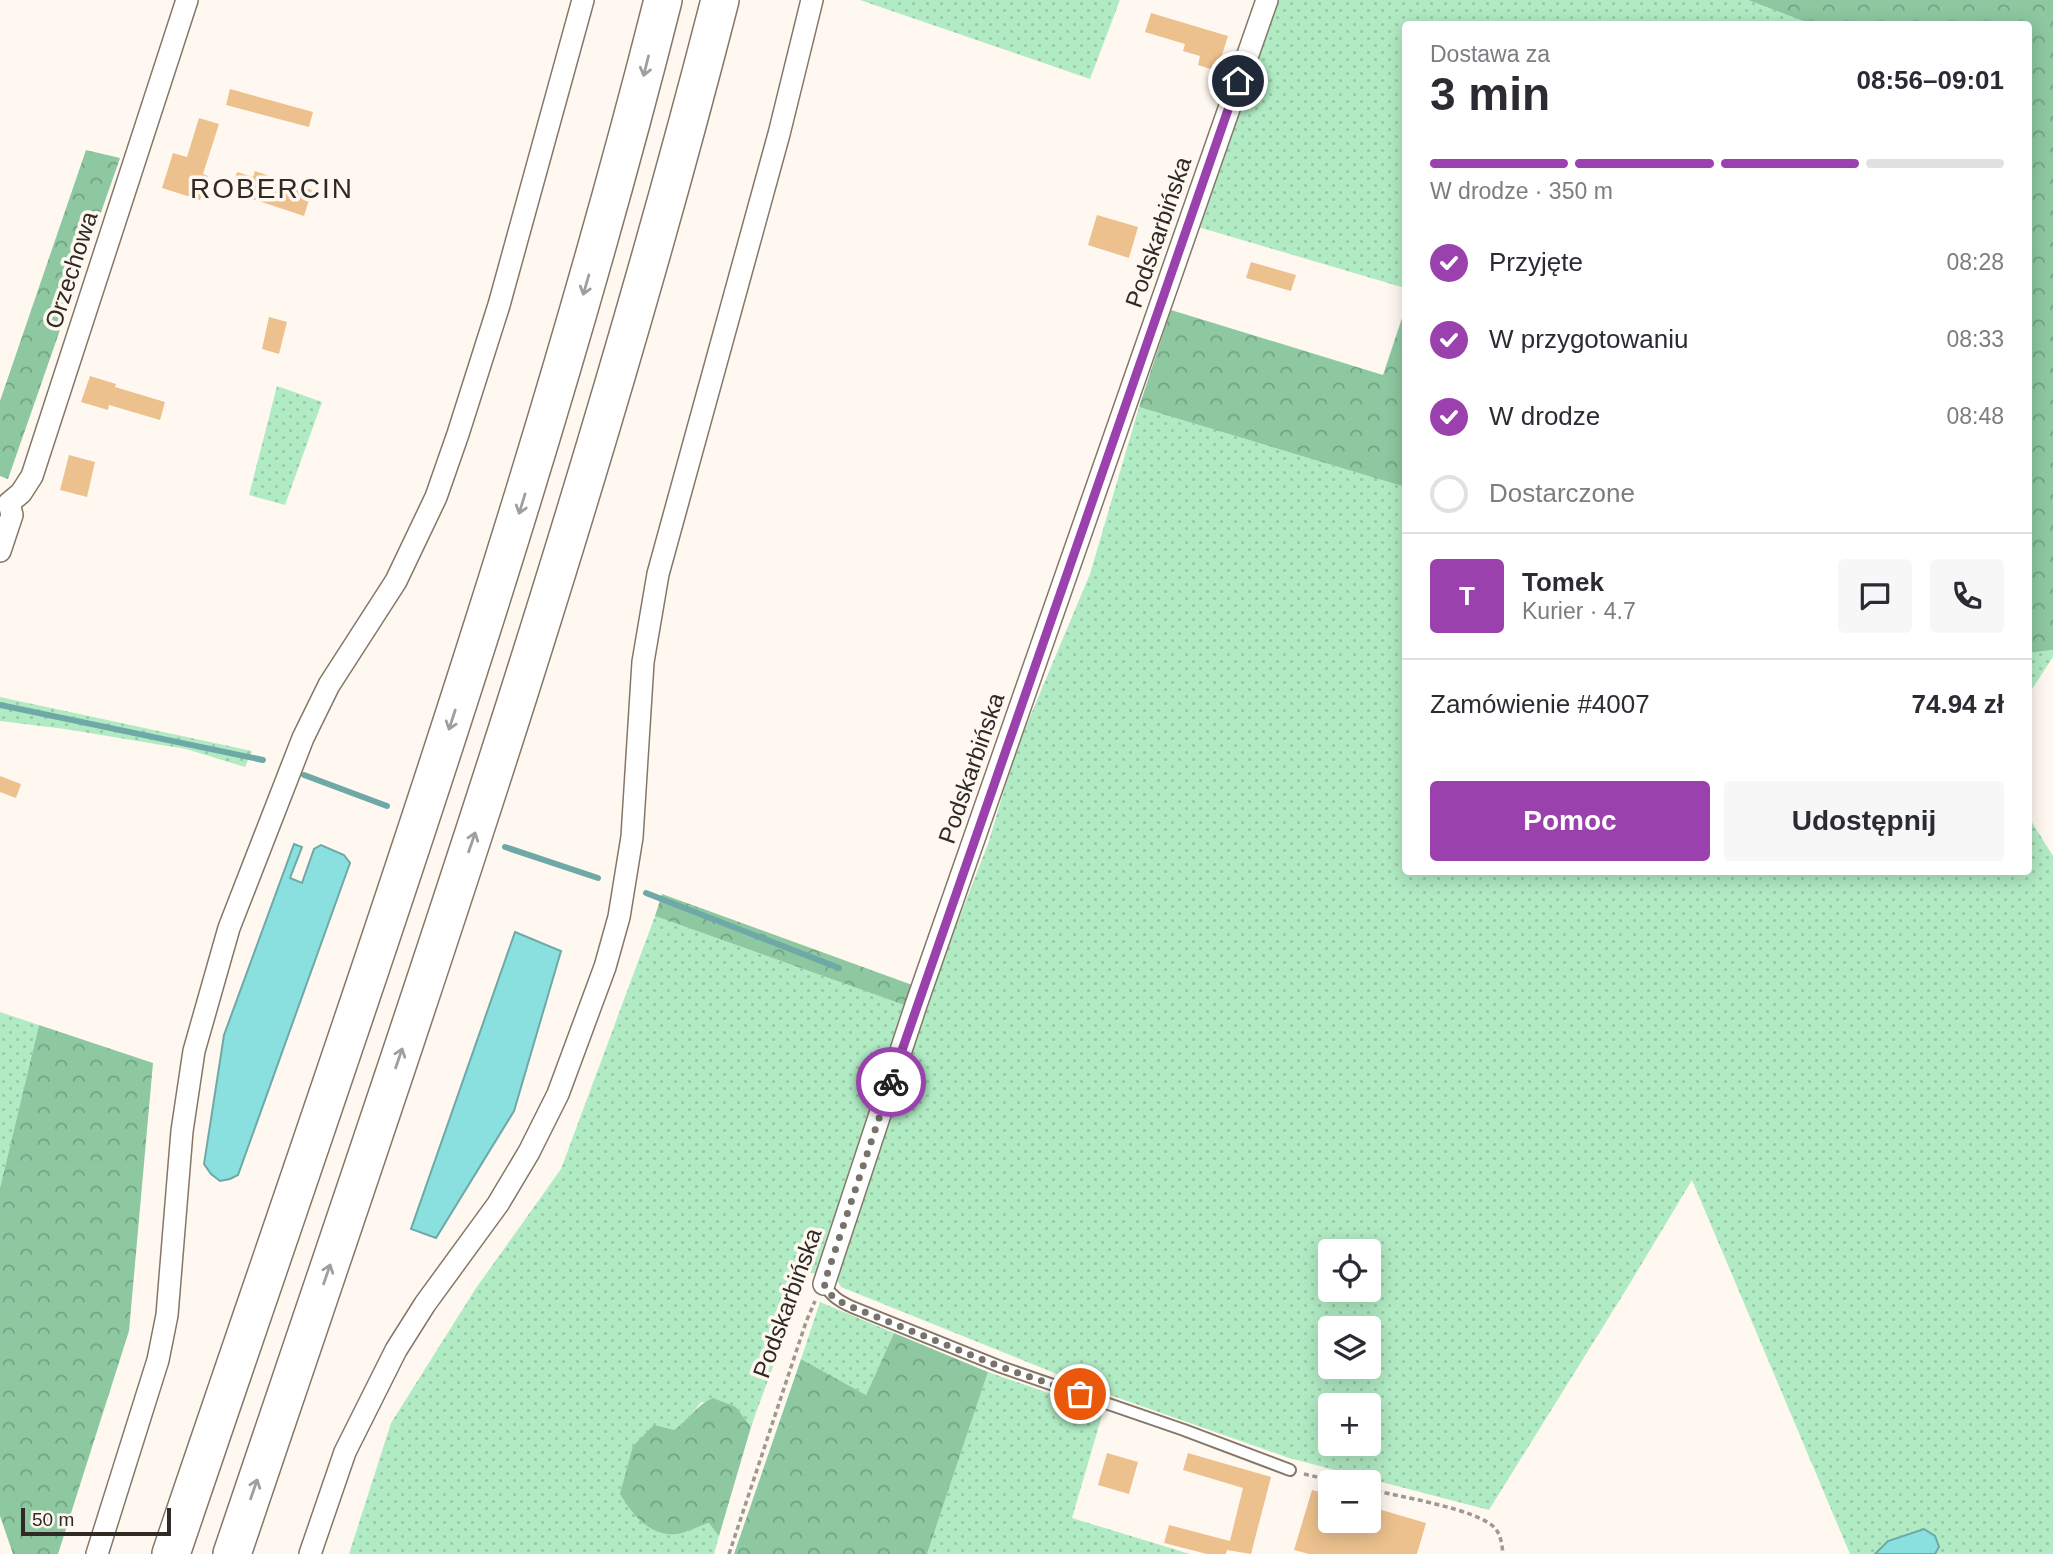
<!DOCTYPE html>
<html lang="pl">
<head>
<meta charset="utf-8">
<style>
  body { margin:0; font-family:Arial,sans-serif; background:#f7f7f7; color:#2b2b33; height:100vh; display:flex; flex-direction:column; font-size:26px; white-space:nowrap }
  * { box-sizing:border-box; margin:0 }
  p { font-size:23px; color:#7c7c81 }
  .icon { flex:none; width:38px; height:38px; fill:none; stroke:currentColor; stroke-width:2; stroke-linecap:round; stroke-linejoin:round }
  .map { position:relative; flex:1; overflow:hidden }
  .side { position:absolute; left:1402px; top:21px; width:630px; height:854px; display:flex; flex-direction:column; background:#fff; border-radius:7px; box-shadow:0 4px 18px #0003 }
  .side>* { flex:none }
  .controls { position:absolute; left:1318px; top:1239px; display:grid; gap:14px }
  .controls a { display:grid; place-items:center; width:63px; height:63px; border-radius:7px; background:#fff; box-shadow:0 4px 18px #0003; font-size:35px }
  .scale { position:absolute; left:21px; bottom:18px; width:150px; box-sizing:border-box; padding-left:7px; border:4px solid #2f2a23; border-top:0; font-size:19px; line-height:24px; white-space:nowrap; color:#2f2a23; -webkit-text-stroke:5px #fff8f1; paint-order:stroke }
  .pin { position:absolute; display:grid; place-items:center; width:60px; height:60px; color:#fff; margin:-30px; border:4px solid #fff; border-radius:50%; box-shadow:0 2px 7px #0007 }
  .courier { position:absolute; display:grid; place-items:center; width:70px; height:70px; margin:-35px; border:5px solid #9a41ad; border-radius:50%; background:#fff; color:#222; box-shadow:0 2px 9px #0007 }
  .summary em { font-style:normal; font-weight:700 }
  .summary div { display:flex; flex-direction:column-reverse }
  .summary { display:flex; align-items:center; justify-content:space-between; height:119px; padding:0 28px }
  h1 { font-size:46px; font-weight:700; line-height:52px }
  .bar { display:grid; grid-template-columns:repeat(4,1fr); gap:10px 7px; align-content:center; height:84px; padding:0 28px }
  .bar i { height:9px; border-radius:5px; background:#e1e1e2 }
  .bar .current { background:#9a41ad }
  .bar p { grid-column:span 4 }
  .line { display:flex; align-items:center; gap:18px; padding:0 28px; border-top:2px solid #e1e1e2 }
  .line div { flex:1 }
  .round { display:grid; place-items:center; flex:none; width:74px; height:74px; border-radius:7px; background:#f7f7f7 }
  ol { padding:0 28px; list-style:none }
  li { display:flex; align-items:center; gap:21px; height:77px }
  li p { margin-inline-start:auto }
  li .icon { padding:7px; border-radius:50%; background:#9a41ad; color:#fff; stroke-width:4 }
  li:last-child { color:#7c7c81 }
  li i { width:38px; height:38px; border:4px solid #e1e1e2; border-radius:50% }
  .action { display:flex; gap:14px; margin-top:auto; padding:14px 28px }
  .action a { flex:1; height:80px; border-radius:7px; background:#9a41ad; color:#fff; font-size:28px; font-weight:700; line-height:80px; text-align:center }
  .action a+a { background:#f7f7f7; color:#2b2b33 }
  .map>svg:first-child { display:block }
  .grass { fill:url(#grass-dots); fill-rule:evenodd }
  .forest { fill:url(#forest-crowns) }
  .water { fill:#8adfdf; stroke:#6fa9a7; stroke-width:2 }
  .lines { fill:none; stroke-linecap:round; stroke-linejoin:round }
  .stream { stroke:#6fa9a7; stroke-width:6 }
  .building { fill:#ecc18e }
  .lane-casing { stroke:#857767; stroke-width:14 }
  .street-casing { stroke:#857767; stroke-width:24 }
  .highway-casing { stroke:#857767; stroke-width:40 }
  .path { stroke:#9e9891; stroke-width:3.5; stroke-dasharray:5 3.5; stroke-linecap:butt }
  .lane { stroke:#fff; stroke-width:10 }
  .street { stroke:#fff; stroke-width:21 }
  .highway { stroke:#fff; stroke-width:37 }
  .oneway { stroke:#a19f9c }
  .done { stroke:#78726b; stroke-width:7; stroke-dasharray:0 12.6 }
  .route { stroke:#9a41ad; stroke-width:9 }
  .labels { text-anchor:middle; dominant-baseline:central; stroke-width:7; stroke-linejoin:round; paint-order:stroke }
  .street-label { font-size:24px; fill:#2f2a23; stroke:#fff8f1 }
  .quarter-label { font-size:28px; letter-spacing:2px; fill:#2f2a23; stroke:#fff8f1 }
</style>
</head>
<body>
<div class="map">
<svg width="2053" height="1554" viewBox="0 0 2053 1554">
  <defs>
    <pattern id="grass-dots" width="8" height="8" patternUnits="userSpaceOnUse" patternTransform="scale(1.75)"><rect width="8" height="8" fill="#b1ebc4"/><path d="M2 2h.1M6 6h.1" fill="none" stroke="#99caa8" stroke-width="1.8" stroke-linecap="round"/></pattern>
    <pattern id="forest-crowns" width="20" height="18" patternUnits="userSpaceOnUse" patternTransform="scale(1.75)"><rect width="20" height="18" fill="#8dc8a1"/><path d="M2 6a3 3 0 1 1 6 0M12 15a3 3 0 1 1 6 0" fill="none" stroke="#74a383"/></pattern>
  </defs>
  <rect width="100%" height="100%" fill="#fff8f1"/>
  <path class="grass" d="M860,0H1120L1090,79Z
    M1278,0H1748L1811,24H1405V288L1198,227Z
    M277,386L322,402L285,505L249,495Z
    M1139,407L1405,487V872H2028V816L2053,856V1554H1850L1692,1180L1629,1285L1489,1510L1289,1458L1107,1394L841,1287L833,1273L917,1026L988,844L1016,750L1090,574ZM1330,1251H1368V1290H1330ZM1330,1328H1368V1367H1330ZM1330,1405H1368V1444H1330Z
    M2053,650V657L2028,695V653Z
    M0,697L252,751L245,767L186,749L65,729L0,721Z
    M655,916L907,1006L818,1274L804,1272C791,1325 769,1375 751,1427L736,1407L701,1402L685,1423L674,1430L658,1532C683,1535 687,1528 710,1523L719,1536L714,1554H349L391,1423L476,1288L561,1169Z
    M0,1012L39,1025L0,1188Z
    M820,1302L894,1333L866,1395L801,1359Z
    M988,1372L1103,1412L1072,1518L1190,1554H927Z"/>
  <path class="forest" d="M1748,0H2053V650L2028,653V24H1811Z
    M86,150L120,158L8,479L0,476V401Z
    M1405,309V487L1139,407L1171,310L1383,375Z
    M662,894L915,986L907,1006L655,916Z
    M39,1025L153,1063L129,1331L58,1554H13L0,1516V1188Z
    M894,1333L988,1372L927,1554H734L801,1359L866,1395Z
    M713,1398L736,1407L751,1427L719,1536L709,1523C699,1526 685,1533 677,1534C650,1537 632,1514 620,1494L633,1446L654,1425L674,1430C689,1420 696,1405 713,1398Z"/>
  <path class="water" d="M294,844L302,847L290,878L302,883L314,849L321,845L344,855L350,863L238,1175L230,1179L220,1181L211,1174L204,1164L224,1035Z
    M515,932L561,951L514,1111L436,1238L411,1229Z
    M1924,1529L1935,1536L1939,1547L1935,1554H1875L1888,1541Z"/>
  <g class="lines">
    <path class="stream" d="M0,705L263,760
      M304,775L387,806
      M505,847L598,878
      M646,893L839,968"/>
  </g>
  <path class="building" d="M1151,13L1228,36L1217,71L1198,65L1200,56L1183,51L1185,44L1145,32Z
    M230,89L313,112L309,127L226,105Z
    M199,118L219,124L203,174L208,176L200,200L162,188L173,153L187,157Z
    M255,171L312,190L304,216L231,192L237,172L253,177Z
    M1097,215L1138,227L1129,258L1088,245Z
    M1251,262L1296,275L1291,291L1246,278Z
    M269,317L287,322L279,354L262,349Z
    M90,376L116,384L115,387L165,402L160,420L109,405L108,410L81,402Z
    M69,455L95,462L87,497L60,490Z
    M0,776L21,784L16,798L0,792Z
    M1107,1453L1138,1462L1129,1494L1098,1485Z
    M1188,1453L1271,1477L1251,1554L1227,1550L1226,1554H1207L1164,1543L1169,1525L1230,1541L1243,1488L1183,1470Z
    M1312,1490L1330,1495V1521H1368V1506L1426,1523L1417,1554H1309L1294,1550Z"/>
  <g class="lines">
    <g class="lane-casing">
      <path id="lane" d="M824,1284C831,1296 839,1301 852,1307L1001,1367L1184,1430L1290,1470"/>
    </g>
    <g class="street-casing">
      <path id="street" d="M9,503L21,493L32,476L187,0
        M0,551L12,515L9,503
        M824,1284L916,1005L1267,0
        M97,1554L158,1360L167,1315L182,1131L194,1051L229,928L303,738L329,685L396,581L436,497L458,434L499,305L583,0
        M310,1554L345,1452L396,1350L425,1304L498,1204L529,1152L558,1094L605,967L619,917L632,837L643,662L658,574L779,134L812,0"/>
    </g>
    <g class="highway-casing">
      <path id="highway" d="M171,1554C345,1040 530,527 663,0
        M232,1554C406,1039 585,527 720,0"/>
    </g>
    <path class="path" d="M1304,1474L1340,1482
      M1368,1489C1396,1496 1478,1509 1495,1528C1501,1535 1502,1545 1503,1554
      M729,1554L806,1322L815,1301"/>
    <use href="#lane" class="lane"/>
    <use href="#street" class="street"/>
    <use href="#highway" class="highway"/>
  </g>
  <defs><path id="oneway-shaft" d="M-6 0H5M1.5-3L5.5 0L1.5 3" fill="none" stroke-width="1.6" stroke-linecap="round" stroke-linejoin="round" transform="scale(1.75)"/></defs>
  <g class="oneway">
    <use href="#oneway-shaft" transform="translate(646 66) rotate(104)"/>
    <use href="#oneway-shaft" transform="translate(586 285) rotate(106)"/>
    <use href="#oneway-shaft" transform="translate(522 504) rotate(107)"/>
    <use href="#oneway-shaft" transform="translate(452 720) rotate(108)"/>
    <use href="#oneway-shaft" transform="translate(472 842) rotate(-71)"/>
    <use href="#oneway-shaft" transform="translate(399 1058) rotate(-71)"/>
    <use href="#oneway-shaft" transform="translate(327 1274) rotate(-71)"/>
    <use href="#oneway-shaft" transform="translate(254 1489) rotate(-71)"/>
  </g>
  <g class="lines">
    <path class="done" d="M891,1082L824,1284L829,1293L837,1300L852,1307L1001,1367L1080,1394"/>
    <path class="route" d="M891,1082L1238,81"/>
  </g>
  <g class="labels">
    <g class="street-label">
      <text transform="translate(1158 232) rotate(-71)">Podskarbińska</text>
      <text transform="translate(71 270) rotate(-72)">Orzechowa</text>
      <text transform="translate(971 768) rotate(-71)">Podskarbińska</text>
      <text transform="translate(787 1303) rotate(-70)">Podskarbińska</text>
    </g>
    <g class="quarter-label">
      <text x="272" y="188">ROBERCIN</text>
    </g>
  </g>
</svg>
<div class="controls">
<a><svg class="icon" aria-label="locate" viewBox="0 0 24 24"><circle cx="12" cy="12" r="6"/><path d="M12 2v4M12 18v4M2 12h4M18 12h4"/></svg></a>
<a><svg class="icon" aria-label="layers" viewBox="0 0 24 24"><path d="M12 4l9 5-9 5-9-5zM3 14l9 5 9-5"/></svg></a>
<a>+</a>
<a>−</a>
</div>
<div class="scale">50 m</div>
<div class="pin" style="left:1080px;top:1394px;background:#ea580c"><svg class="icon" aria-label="bag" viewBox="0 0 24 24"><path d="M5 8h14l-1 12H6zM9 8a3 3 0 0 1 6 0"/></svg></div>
<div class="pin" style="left:1238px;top:81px;background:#1f2937"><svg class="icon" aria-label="home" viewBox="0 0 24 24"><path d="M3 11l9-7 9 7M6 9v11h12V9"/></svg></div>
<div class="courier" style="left:891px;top:1082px"><svg class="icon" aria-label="bike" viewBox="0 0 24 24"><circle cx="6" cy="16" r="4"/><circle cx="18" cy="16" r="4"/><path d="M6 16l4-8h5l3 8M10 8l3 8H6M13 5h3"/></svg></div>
<section class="side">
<div class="summary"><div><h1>3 min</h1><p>Dostawa za</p></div><em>08:56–09:01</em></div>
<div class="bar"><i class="current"></i><i class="current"></i><i class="current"></i><i></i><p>W drodze · 350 m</p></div>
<ol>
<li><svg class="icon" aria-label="check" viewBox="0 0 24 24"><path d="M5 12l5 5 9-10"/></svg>Przyjęte<p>08:28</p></li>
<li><svg class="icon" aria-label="check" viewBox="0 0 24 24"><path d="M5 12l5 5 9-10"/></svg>W przygotowaniu<p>08:33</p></li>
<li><svg class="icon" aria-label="check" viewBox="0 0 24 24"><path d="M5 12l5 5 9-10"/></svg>W drodze<p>08:48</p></li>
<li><i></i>Dostarczone</li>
</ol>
<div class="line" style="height:126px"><b class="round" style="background:#9a41ad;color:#fff">T</b><div><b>Tomek</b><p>Kurier · 4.7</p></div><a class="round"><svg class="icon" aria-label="chat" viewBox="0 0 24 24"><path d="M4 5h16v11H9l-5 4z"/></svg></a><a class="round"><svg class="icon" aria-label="phone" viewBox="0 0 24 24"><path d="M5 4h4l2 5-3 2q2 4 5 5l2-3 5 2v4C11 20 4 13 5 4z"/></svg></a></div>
<div class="line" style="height:91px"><div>Zamówienie #4007</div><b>74.94 zł</b></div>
<div class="action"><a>Pomoc</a><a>Udostępnij</a></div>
</section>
</div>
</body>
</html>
